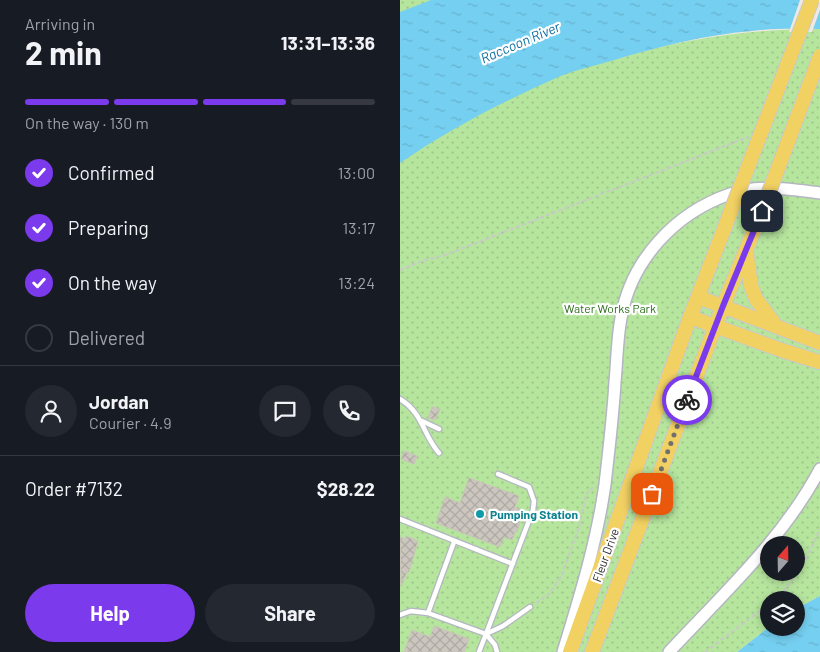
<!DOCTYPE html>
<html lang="en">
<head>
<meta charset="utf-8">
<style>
  body { margin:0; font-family:Barlow,sans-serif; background:#242831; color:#f1f3f6; height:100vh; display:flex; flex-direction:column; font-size:19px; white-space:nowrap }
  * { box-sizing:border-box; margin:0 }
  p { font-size:16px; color:#9ea1a6 }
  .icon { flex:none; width:28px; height:28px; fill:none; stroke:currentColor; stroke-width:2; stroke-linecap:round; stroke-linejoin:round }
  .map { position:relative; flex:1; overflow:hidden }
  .panel { display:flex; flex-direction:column; background:#171b24; width:400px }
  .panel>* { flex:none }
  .needle { width:32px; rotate:20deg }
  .buttons { position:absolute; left:360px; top:536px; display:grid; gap:10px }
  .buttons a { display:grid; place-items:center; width:45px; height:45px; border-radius:50%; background:#171b24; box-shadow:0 2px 8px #0003; font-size:25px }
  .pin { position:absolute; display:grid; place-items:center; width:42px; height:42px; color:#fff; margin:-21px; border-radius:10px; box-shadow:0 2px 8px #0006 }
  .courier { position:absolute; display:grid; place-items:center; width:50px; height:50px; margin:-25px; border:4px solid #7c3aed; border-radius:50%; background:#fff; color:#222; box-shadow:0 1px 6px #0007 }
  .head em { font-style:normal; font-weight:700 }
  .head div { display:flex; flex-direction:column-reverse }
  .head { display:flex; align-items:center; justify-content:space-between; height:85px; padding:0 25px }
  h1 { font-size:32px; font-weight:700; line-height:38px }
  .bar { display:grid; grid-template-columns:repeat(4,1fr); gap:8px 5px; align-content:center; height:60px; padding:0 25px }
  .bar i { height:6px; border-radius:4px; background:#363941 }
  .bar .selected { background:#7c3aed }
  .bar p { grid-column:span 4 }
  .line { display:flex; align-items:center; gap:12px; padding:0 25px; border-top:1px solid #363941 }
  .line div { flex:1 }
  .round { display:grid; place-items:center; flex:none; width:52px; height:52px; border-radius:26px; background:#242831 }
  ol { padding:0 25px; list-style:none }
  li { display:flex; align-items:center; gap:15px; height:55px }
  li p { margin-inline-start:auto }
  li .icon { padding:5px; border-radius:50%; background:#7c3aed; color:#fff; stroke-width:4 }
  li:last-child { color:#9ea1a6 }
  li i { width:28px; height:28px; border:2px solid #363941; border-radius:50% }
  .action { display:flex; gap:10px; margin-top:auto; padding:10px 25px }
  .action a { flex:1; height:58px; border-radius:30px; background:#7c3aed; color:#fff; font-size:20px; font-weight:700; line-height:58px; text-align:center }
  .action a+a { background:#242831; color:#f1f3f6 }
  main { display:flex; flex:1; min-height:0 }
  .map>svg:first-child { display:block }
  .grass { fill:url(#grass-dots); fill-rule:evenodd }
  .water { fill:url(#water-ripples) }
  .pier { fill:#efe9e1 }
  .building { fill:url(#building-cross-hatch); stroke:#cbc5ba }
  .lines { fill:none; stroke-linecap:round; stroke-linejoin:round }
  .lane-casing { stroke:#b4b7c1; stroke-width:7 }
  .secondary-casing { stroke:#b4b7c1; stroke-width:14 }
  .primary-casing { stroke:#c9c9c9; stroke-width:16 }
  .path { stroke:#c9c9c9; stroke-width:2; stroke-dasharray:4 2.5; stroke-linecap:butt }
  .lane { stroke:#fff; stroke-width:4.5 }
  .secondary { stroke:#fff; stroke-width:11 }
  .primary { stroke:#f2d163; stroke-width:14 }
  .primary-bridge-casing { stroke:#c9c9c9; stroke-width:16; stroke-linecap:butt }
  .primary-bridge { stroke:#f2d163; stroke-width:14 }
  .done { stroke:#726f6d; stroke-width:5; stroke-dasharray:0 9 }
  .route { stroke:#7c3aed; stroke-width:6 }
  .culture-dot { fill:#0f9aa8; stroke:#fff; stroke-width:2 }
  .labels { text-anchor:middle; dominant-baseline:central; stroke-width:4.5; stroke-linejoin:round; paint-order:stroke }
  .park-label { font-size:12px; fill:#2c6e1b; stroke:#fff }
  .culture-label { font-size:12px; font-weight:bold; fill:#0d838f; stroke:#fff; text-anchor:start }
  .street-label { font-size:12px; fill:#2e2e2e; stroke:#fff }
  .water-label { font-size:14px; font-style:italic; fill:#0d6fa3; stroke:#fff }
</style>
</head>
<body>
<main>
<section class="panel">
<div class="head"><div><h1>2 min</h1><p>Arriving in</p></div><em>13:31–13:36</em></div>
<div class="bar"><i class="selected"></i><i class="selected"></i><i class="selected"></i><i></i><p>On the way · 130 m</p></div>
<ol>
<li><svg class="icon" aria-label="check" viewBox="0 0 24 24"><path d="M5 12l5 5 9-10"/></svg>Confirmed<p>13:00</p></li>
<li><svg class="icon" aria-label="check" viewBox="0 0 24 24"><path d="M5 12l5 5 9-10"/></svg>Preparing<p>13:17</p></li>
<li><svg class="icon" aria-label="check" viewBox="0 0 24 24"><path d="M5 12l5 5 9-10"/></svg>On the way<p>13:24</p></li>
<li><i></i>Delivered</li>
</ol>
<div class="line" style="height:90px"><a class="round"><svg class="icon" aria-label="person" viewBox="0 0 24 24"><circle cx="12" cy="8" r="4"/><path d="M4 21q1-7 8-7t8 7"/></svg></a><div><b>Jordan</b><p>Courier · 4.9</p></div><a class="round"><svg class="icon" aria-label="chat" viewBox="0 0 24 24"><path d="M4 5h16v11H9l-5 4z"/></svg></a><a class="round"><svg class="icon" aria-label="phone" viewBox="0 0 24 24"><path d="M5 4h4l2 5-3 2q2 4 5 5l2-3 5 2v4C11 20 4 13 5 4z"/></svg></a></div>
<div class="line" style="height:65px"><div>Order #7132</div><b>$28.22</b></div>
<div class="action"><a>Help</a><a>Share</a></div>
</section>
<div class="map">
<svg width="420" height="652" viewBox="0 0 420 652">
  <defs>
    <pattern id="grass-dots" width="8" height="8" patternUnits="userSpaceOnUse" patternTransform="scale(1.25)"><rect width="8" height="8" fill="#b6e59e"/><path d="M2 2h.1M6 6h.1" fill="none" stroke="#9dc588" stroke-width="1.8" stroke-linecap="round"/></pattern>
    <pattern id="water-ripples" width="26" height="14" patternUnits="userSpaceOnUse" patternTransform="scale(1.25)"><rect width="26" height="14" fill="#75cff0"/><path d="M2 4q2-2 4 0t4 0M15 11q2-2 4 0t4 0" fill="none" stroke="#66b2ce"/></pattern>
    <pattern id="building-cross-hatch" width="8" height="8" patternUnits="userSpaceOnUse" patternTransform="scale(1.25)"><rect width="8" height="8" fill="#cbc7bf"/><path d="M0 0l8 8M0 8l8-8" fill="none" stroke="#afaba4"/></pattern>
  </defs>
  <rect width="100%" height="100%" fill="#efe9e1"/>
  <path class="grass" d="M0,0H150L210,61C281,39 346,29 420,29V596L396,609V600H369V627L337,652H0ZM369,545H396V572H369Z"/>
  <path class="water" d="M31,0H420V29C397,29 374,28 352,31C304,35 257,47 211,61C193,66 174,70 156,78C102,102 49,129 0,163V12Z
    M420,596V652H337L369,627L396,628V609Z"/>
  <path class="pier" d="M400,0H420V10L412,32H389Z"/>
  <path class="building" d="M32,407L40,409L35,420L28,418Z
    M4,451L17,456L14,464L1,459Z
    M69,478L119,496L115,507L123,510L117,532H115L112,540L104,537L100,547L36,523L45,497L60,503Z
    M6,536L18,541L9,572H7L1,587L0,537L5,539Z
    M34,626L69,639L64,652H4L12,630L30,637Z"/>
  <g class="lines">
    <g class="lane-casing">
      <path id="lane" d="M0,399C23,413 23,435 39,453
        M22,421L39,429
        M98,474L129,487L134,501L133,510L86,634L103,626L130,607
        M0,519L113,564
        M28,613L54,542
        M0,615L11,611L28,613L86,634L95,645L97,652
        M79,652L86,634"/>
    </g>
    <g class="secondary-casing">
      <path id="secondary" d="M163,652C180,596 197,541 205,484C209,450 213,416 215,382C217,361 217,339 221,318C231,260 275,213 330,194C359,184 391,189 420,193
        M269,652C323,594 383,539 420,469"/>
    </g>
    <g class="primary-casing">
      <path id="primary" d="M346,250L351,286L356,299L376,326
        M298,297L420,343
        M290,317L384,351L420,362
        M170,652L290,317L331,211
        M192,652L323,306L362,211"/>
    </g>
    <path class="path" d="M0,270L22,261L45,255L348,137
      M374,600C396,581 408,556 420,529
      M136,603L149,594L162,575L179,527L186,495L189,490L193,488
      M305,652L369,604"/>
    <use href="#lane" class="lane"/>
    <use href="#secondary" class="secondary"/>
    <use href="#primary" class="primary"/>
    <g class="primary-bridge-casing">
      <path id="primary-bridge" d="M331,211L412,0
        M362,211L420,56"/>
    </g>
    <use href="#primary-bridge" class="primary-bridge"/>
  </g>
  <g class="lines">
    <path class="done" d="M252,494L287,400"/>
    <path class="route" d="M287,400L323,306L362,211"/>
  </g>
  <circle class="culture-dot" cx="80" cy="514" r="5"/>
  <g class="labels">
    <g class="park-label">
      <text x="210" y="308">Water Works Park</text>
    </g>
    <g class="culture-label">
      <text x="90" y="514">Pumping Station</text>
    </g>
    <g class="street-label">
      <text transform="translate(205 555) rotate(-70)">Fleur Drive</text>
    </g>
    <g class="water-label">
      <text transform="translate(120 42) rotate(-23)">Raccoon River</text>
    </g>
  </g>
</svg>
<div class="buttons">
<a><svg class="needle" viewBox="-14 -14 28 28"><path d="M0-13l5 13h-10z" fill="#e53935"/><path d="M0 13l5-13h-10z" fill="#9ea1a6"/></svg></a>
<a><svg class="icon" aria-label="layers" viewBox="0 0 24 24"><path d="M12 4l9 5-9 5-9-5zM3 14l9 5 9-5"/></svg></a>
</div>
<div class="pin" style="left:252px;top:494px;background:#ea580c"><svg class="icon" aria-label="bag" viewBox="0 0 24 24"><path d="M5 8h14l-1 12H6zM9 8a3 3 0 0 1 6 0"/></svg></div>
<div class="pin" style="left:362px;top:211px;background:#1f2937"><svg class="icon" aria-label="home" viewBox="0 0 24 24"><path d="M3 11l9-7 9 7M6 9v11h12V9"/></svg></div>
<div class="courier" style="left:287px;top:400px"><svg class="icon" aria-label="bike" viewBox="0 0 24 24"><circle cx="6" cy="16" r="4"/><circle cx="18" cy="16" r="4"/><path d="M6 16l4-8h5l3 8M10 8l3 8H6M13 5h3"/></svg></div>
</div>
</main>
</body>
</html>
